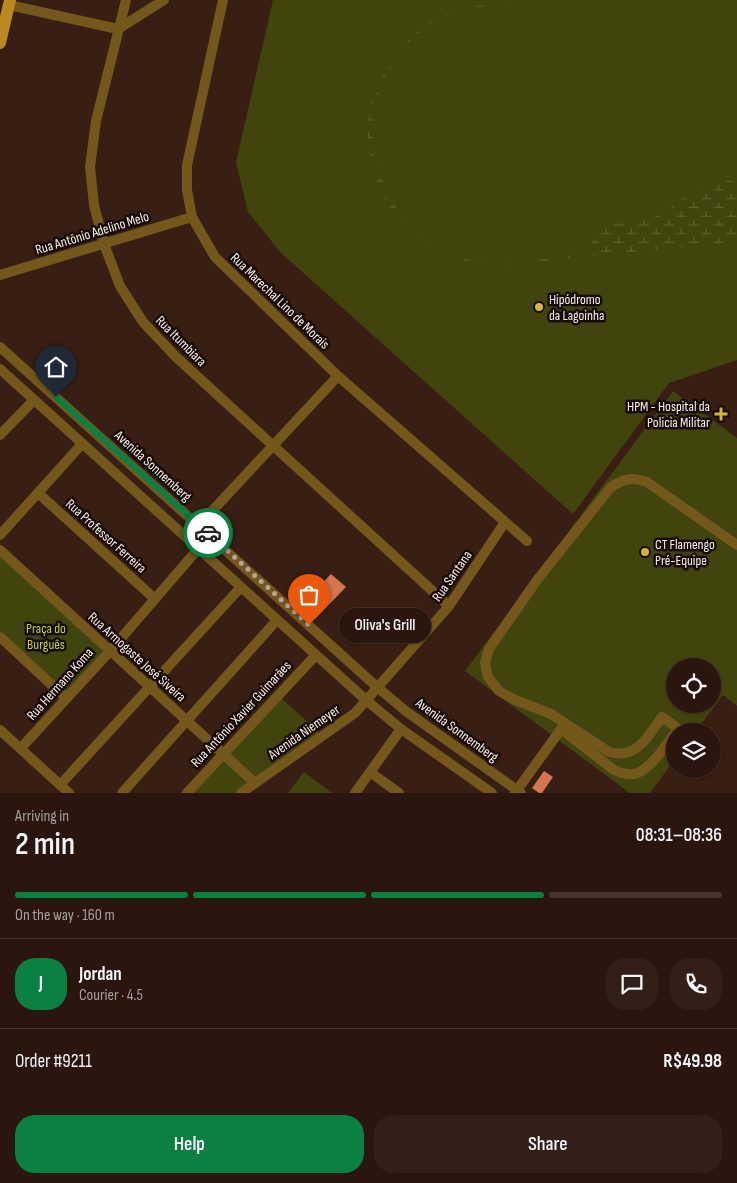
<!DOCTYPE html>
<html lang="en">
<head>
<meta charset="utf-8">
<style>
  body { margin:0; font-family:"Sofia Sans Condensed",sans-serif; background:#321f17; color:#f1f3f6; height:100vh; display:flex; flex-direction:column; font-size:19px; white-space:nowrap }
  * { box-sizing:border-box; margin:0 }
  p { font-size:16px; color:#a59f9e }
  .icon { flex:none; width:28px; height:28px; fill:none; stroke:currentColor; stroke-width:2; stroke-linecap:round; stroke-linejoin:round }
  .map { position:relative; height:793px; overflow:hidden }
  .details { display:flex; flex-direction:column; background:#2a160e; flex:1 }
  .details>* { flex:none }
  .buttons { position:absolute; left:666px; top:658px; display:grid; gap:10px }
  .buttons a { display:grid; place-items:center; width:55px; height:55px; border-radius:50%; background:#2a160e; box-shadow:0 1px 4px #0004,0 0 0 1px #46352e; font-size:25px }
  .pin { position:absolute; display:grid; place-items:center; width:42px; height:42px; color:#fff; margin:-51px -21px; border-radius:50% 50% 50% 0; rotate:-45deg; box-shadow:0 0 5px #0007 }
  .pin .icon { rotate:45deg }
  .courier { position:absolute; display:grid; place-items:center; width:50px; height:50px; margin:-25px; border:4px solid #0b8043; border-radius:50%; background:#fff; color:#222; box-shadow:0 1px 6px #0007 }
  .bubble { position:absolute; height:35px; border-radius:18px; background:#2a160e; box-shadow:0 1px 4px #0004,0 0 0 1px #46352e; font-size:16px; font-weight:600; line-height:35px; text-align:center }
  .overview em { font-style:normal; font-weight:600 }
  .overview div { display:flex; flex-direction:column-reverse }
  .overview { display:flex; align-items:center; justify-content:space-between; height:85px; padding:0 15px }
  h1 { font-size:32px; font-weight:600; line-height:38px }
  .bar { display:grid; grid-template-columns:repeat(4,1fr); gap:8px 5px; align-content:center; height:60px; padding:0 15px }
  .bar i { height:6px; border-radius:4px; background:#46352e }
  .bar .selected { background:#0b8043 }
  .bar p { grid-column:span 4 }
  .line { display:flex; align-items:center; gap:12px; padding:0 15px; border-top:1px solid #46352e }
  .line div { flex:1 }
  .round { display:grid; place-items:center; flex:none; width:52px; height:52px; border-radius:20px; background:#321f17 }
  .cta { display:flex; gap:10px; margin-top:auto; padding:10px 15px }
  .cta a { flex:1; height:58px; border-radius:20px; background:#0b8043; color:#fff; font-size:20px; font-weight:600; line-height:58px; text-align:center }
  .cta a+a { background:#321f17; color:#f1f3f6 }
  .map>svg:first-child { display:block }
  .green { fill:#41450d; fill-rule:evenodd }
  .wetland { fill:url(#wetland-marsh) }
  .building { fill:#d47651 }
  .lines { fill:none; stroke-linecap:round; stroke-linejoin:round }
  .minor { stroke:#74571b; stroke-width:10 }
  .major { stroke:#ba8a1e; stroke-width:12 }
  .done { stroke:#b8a59d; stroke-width:5; stroke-dasharray:0 9 }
  .route { stroke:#0b8043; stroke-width:6 }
  .poi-dot { fill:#d4b635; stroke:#170b07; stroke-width:2 }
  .labels { text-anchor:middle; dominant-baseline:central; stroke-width:5; stroke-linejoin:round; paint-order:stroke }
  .street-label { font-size:14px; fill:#fdeee8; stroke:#170b07 }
  .poi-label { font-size:14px; fill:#fdeee8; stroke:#170b07; text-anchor:start }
  .park-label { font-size:14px; fill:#c3ce43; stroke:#170b07 }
</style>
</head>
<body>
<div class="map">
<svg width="737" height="793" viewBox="0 0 737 793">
  <defs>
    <pattern id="wetland-marsh" width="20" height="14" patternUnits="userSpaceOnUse" patternTransform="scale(1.25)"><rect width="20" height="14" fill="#41450d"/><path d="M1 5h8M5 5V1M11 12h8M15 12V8" fill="none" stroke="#5d6030"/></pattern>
  </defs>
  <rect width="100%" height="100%" fill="#381e13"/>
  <path class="green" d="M273,0H737V360L669,383L573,514L281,253L248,212L236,162Z
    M673,391L737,438V706L723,695L696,731H675V759L650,793H630L465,671ZM675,666H712V704H675Z
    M0,550L110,651L66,698L0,637Z
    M278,695L323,736L241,793H187Z
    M304,772L332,793H288Z"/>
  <path class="wetland" d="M532,0H547C511,3 469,3 436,21C419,30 404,46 393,63C346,135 384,235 466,259C502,269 550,257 587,253L596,236L605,226L663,215L687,194L727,180L737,182V242L502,265C484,265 467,263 450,256C380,228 347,143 382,76C393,54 411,34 433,22C464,4 498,3 532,0Z"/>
  <path class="building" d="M331,574L346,587L315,619L301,606Z
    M544,771L553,777L542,793H539L532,788Z"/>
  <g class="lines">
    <path class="minor" d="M126,0L96,121L90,167L94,205L104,244L120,286L143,322L176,357L449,606
      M223,0L187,165V190L192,217L215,257L338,376L527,541
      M9,5L118,29L164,0
      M0,275L192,217
      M0,347L377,687L407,712L521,793
      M0,369L366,700L401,729L492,793
      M0,435L34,400
      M38,493L155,599
      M199,525L338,376
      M0,535L82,444
      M0,550L255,783
      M0,637L66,698
      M561,729L614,770C621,773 626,775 633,774C648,773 666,745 675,733
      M0,730L69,793
      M677,731L679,729L662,717C648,736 637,760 609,752L551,714L513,699L499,691L488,677L485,663L489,649L537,580L611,487C625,478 631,477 647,482L737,545
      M21,748L110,651L198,549
      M370,772L399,793
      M60,785L241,587
      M122,793L277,620
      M187,793L316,655
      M241,793L355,713L449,606L505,522
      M355,793L401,729
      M515,793L564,725"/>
    <path class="major" d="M0,43L10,0"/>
  </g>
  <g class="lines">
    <path class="done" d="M208,533L309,625"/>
    <path class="route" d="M56,397L208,533"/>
  </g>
  <g class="poi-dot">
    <circle cx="539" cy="307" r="5"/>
    <path d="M718.5 406.5h5v5h5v5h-5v5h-5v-5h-5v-5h5z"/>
    <circle cx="645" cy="552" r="5"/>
  </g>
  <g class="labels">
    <g class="street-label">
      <text transform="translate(92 233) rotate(-17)">Rua Antônio Adelino Melo</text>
      <text transform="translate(280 301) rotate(44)">Rua Marechal Lino de Morais</text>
      <text transform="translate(181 341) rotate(45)">Rua Itumbiara</text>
      <text transform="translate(153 466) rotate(42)">Avenida Sonnemberg</text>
      <text transform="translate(106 536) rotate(42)">Rua Professor Ferreira</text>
      <text transform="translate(452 576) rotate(-55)">Rua Santana</text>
      <text transform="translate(137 657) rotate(42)">Rua Armogaste José Siveira</text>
      <text transform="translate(60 684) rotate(-48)">Rua Hermano Koma</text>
      <text transform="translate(241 714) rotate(-47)">Rua Antônio Xavier Guimarães</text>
      <text transform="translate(457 730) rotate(36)">Avenida Sonnemberg</text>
      <text transform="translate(304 732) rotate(-35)">Avenida Niemeyer</text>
    </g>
    <g class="poi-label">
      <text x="549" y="299">Hipódromo<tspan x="549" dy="16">da Lagoinha</tspan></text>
      <text x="710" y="406" text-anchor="end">HPM - Hospital da<tspan x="710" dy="16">Policia Militar</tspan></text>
      <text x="655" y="544">CT Flamengo<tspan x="655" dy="16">Pré-Equipe</tspan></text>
    </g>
    <g class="park-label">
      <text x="46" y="628">Praça do<tspan x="46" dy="16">Burguês</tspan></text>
    </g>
  </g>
</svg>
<div class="buttons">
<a><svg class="icon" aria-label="locate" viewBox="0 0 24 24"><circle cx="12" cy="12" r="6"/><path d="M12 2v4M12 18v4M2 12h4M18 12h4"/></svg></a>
<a><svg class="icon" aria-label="layers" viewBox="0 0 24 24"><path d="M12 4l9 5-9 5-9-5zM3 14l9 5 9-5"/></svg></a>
</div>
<div class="pin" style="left:309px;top:625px;background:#ea580c"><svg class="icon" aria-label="bag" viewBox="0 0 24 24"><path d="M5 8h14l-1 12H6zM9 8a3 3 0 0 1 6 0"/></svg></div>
<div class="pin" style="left:56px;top:397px;background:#1f2937"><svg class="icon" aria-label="home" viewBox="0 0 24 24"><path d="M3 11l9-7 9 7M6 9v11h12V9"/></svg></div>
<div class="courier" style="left:208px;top:533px"><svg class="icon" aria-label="car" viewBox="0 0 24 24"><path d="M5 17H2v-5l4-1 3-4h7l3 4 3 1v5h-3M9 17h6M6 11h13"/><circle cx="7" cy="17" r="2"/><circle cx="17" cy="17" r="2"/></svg></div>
<div class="bubble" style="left:339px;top:608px;width:92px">Oliva's Grill</div>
</div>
<section class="details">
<div class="overview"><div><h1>2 min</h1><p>Arriving in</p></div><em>08:31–08:36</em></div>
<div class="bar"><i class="selected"></i><i class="selected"></i><i class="selected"></i><i></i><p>On the way · 160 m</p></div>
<div class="line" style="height:90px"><b class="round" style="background:#0b8043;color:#fff">J</b><div><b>Jordan</b><p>Courier · 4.5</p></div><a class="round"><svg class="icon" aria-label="chat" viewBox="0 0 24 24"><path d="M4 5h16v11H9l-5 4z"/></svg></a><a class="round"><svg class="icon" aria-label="phone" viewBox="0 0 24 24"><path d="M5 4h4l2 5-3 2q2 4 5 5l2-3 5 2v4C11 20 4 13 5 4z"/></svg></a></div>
<div class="line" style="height:65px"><div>Order #9211</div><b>R$49.98</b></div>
<div class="cta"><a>Help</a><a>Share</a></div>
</section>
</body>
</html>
